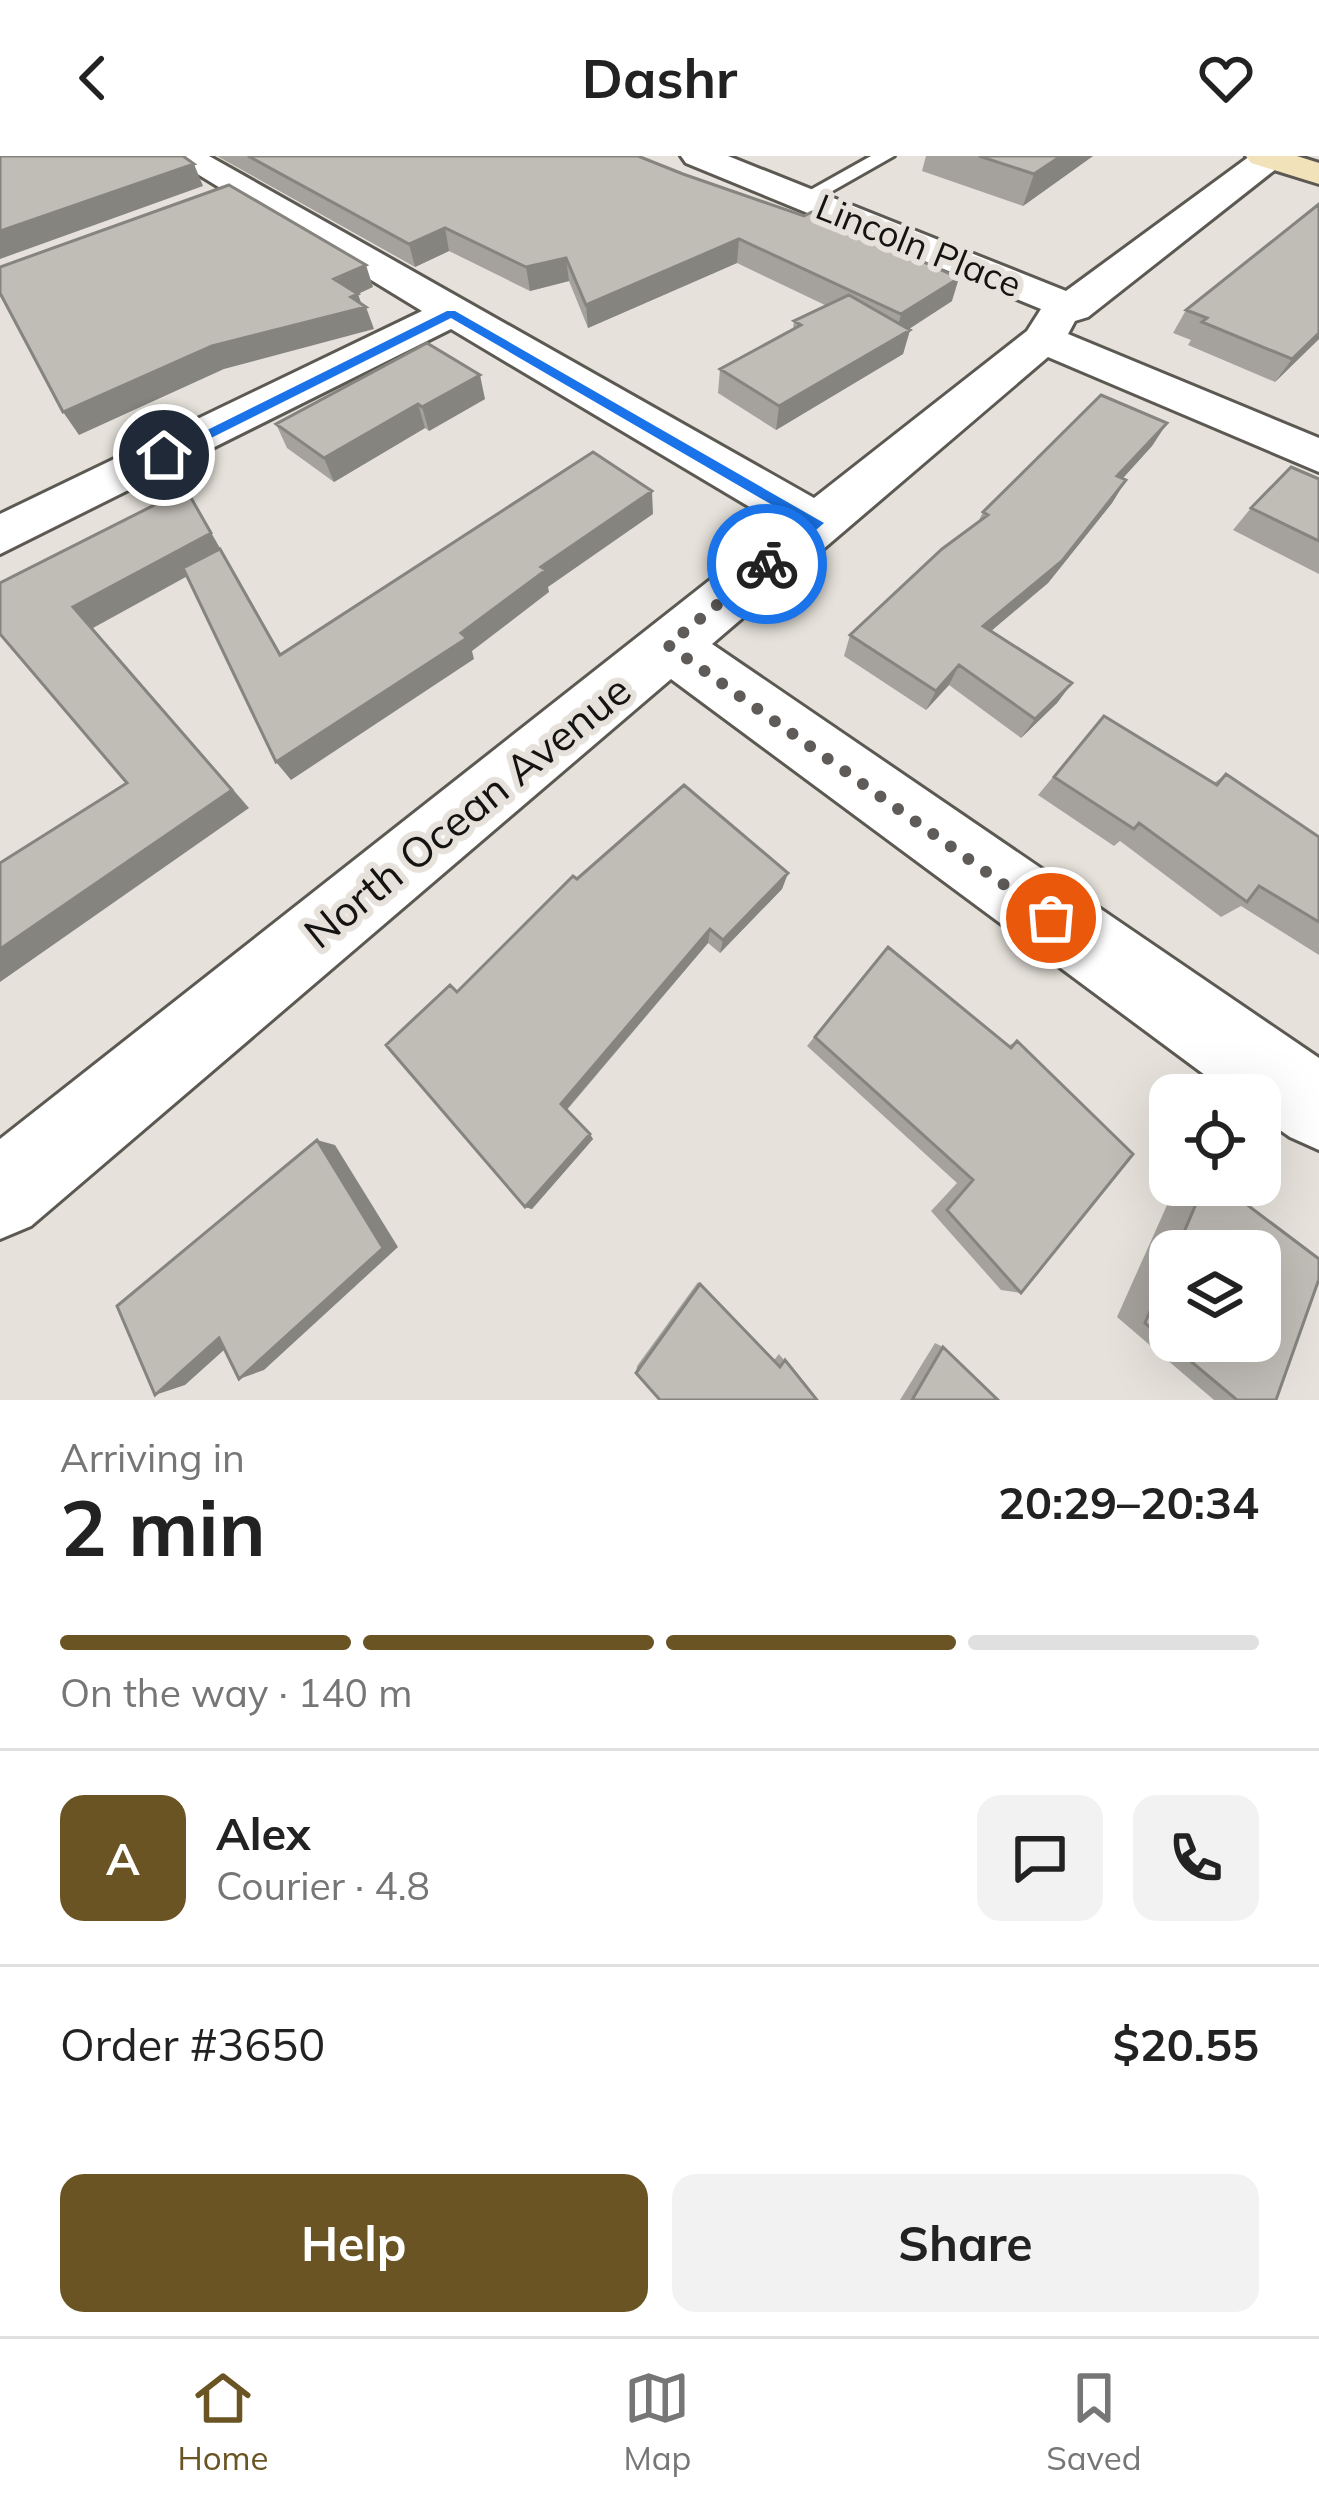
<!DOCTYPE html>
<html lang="en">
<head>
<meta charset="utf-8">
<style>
  body { margin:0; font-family:Mulish,sans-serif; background:#f2f2f2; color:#222; height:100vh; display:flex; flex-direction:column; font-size:45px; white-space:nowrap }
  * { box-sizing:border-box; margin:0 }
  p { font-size:39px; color:#767676 }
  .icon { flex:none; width:66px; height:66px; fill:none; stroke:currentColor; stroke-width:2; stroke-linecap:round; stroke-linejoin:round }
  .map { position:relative; height:1244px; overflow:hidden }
  .side { display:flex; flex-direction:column; background:#fff; flex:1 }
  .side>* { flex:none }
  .controls { position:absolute; left:1149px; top:918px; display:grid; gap:24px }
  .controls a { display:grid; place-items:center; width:132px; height:132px; border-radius:24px; background:#fff; box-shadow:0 12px 48px #0002; font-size:60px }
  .pin { position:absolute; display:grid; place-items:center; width:102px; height:102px; color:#fff; margin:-51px; border:6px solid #fff; border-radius:50%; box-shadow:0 3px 12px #0007 }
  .courier { position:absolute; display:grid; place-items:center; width:120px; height:120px; margin:-60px; border:9px solid #1a73e8; border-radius:50%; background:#fff; color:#222; box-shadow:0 3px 15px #0007 }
  .headline em { font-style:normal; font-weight:700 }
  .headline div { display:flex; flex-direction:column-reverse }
  .headline { display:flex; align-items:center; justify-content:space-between; height:204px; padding:0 60px }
  h1 { font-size:78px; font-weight:700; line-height:90px }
  .bar { display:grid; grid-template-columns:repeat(4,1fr); gap:18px 12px; align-content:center; height:144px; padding:0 60px }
  .bar i { height:15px; border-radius:9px; background:#e0e0e0 }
  .bar .selected { background:#6a5423 }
  .bar p { grid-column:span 4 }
  .line { display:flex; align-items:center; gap:30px; padding:0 60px; border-top:3px solid #e0e0e0 }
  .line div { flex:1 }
  .round { display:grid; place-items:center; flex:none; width:126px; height:126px; border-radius:24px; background:#f2f2f2 }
  .button { display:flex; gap:24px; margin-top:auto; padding:24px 60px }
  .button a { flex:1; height:138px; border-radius:24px; background:#6a5423; color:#fff; font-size:48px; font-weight:700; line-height:138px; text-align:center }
  .button a+a { background:#f2f2f2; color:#222 }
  header { display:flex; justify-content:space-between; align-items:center; height:156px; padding:0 60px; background:#fff; font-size:54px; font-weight:700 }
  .tab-bar { display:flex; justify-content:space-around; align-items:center; height:168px; border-top:3px solid #e0e0e0; background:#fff; font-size:33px; color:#767676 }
  .tab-bar a { display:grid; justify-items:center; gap:6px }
  .tab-bar .selected { color:#6a5423 }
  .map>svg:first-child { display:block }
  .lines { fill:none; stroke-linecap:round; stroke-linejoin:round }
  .service-casing { stroke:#5c5953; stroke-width:6 }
  .minor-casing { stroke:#5c5953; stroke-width:6 }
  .secondary-casing { stroke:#5c5953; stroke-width:6 }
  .service { fill:#fff; fill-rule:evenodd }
  .minor { fill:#fff; fill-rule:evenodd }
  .secondary { fill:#f2e2b9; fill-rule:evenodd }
  .wall { fill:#a5a29d; fill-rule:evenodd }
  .shaded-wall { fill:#86847f }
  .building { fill:#c0bcb6; stroke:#86847f; stroke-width:3 }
  .route { fill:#1a73e8 }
  .done { stroke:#5e5b58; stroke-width:12; stroke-dasharray:0 21.6 }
  .labels { text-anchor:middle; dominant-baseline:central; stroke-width:12; stroke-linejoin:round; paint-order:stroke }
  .far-street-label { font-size:36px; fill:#141311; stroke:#e6e2db }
  .street-label { font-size:42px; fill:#141311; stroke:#e6e2db }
</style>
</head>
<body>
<header><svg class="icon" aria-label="back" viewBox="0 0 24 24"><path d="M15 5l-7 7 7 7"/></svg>Dashr<svg class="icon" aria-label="heart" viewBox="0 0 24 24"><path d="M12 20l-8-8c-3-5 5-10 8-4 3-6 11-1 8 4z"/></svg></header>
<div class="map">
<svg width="1319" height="1244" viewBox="0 0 1319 1244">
  <rect width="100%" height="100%" fill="#e6e2db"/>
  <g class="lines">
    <g class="service-casing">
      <path id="service" d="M871,0H894L813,46L796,42Z"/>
    </g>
    <g class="minor-casing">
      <path id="minor" d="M168,0H209L814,342L1027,175L1041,153L686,7L681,0H728L1066,135L1250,0H1284L1281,9L1088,161L1075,165L1068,178L1319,282V316L1048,201L712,488L1319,902V994L1290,981L1260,960V939H1232L671,523L31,1070L0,1083V983L780,369L451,173L0,398V358L422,155Z"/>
    </g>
    <g class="secondary-casing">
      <path id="secondary" d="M1246,0H1297L1319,7V28L1251,7Z"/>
    </g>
    <use href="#service" class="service"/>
    <use href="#minor" class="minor"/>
    <use href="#secondary" class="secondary"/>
  </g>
  <path class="wall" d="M217,0H638L952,145L909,173L910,174L903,198L776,274L718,237L720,213L793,173L794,165L827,150L737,107L588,172L569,125L530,135L449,95L415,111Z
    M926,0H1093L1023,50L922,15Z
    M1319,48V183L1275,226L1188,189L1191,184L1173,177L1186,154Z
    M427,187L485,243L429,275L425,272L334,326L287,292L276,268Z
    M1167,267L1152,290L1122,323L1126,324L1112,347L1048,427L991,475L1072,527L1057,547L1021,582L949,529L926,554L844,500L850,479L978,366L983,356Z
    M1319,323V418L1233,374L1251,352Z
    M1104,560L1214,627L1226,618L1319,681V799L1241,750L1221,761L1120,685L1114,690L1038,639Z
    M788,717L782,733L720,797L708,787L567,954L593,983L532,1053L525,1051L457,836Z
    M888,791L1008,890L1017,885L1021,1137L1001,1134L931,1055L957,1027L807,890Z
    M1176,1029H1221L1319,1103V1123L1276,1244H1214L1117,1161ZM1170,1095H1260V1185H1170Z
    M698,1126L774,1204L779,1198L817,1244L636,1217L637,1210Z
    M935,1187L943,1191L998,1244H900Z"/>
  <path class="shaded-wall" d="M1061,0H1093L1023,50L1034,18Z
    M194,8L203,30L0,103V75Z
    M445,72L449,95L415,111L409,88Z
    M739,83L737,107L588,172L586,149Z
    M566,102L569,125L530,135L526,111Z
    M366,109L373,131L358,138L363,152L366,151L374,173L224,213L79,279L63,256Z
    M959,122L952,145L895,182L901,158Z
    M910,174L903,198L776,274L779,250Z
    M1319,177V183L1275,226L1292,203Z
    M480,219L485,243L429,275L422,251Z
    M418,248L425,272L334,326L324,302Z
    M1167,267L1152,290L1104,343L1117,320Z
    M1126,324L1112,347L1048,427L972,491L983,470Z
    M186,333L293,519L224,400L93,472L249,652L0,826V793L232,634L73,451Z
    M652,335L653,358L548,431L549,436L472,495L474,503L291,624L276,606L461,477L541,411Z
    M959,509L949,529L926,554L936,535Z
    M1072,527L1057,547L1021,582L1035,563Z
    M788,717L782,733L720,797L723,784Z
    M710,773L708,787L566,954L561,948Z
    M590,978L593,983L532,1053L525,1051Z
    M317,984L335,989L398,1091L264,1214L239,1223Z
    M244,1176L185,1229L155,1239L219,1182Z"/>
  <path class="building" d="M0,0H183L194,8L0,75Z
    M248,0H638L683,18L804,60L812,56L959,122L901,158L739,83L586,149L566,102L526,111L445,72L409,88Z
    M979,0H1061L1034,18Z
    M229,29L366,109L334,123L358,138L351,141L366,151L212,190L63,256L0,137V111Z
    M1319,48V177L1292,203L1202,166L1207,162L1186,154Z
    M849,139L910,174L779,250L720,213L801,169L794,165Z
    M427,187L480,219L422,251L418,248L324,302L276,268Z
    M1101,239L1167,267L1117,320L1126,324L1062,405L983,470L1072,527L1035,563L959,509L936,535L850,479L942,393L988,359L983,356Z
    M593,296L652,335L541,411L546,414L461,477L467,482L276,606L183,412L220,393L280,499Z
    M1291,311L1319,323V385L1251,352Z
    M186,333L211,377L73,451L232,634L0,793V707L127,627L0,478V427Z
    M1104,560L1217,629L1226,618L1319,681V766L1259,730L1247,746L1139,667L1134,673L1054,621Z
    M684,629L788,717L723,784L710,773L561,948L590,978L525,1051L386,889L450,829L457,836L573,720L577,723Z
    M888,791L1011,892L1017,885L1133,998L1021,1137L947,1054L973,1024L815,881Z
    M317,984L383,1092L239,1223L219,1182L155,1239L117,1150Z
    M1204,1029H1221L1319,1103V1123L1276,1244H1237L1145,1167L1170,1108V1185H1260V1095H1176Z
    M700,1128L780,1211L785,1204L817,1244H660L636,1217Z
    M943,1191L998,1244H912Z"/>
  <path class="route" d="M447,155H455L824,367L772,412H761V404L805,368L451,162L169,303L157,299Z"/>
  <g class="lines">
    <path class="done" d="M767,408L668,489L1051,762"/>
  </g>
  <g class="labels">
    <g class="far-street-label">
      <text transform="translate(919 89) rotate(22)">Lincoln Place</text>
    </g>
    <g class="street-label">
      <text transform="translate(467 655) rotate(-39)">North Ocean Avenue</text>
    </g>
  </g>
</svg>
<div class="controls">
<a><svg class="icon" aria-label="locate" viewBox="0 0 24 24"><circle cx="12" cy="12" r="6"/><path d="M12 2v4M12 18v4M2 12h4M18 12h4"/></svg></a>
<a><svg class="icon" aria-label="layers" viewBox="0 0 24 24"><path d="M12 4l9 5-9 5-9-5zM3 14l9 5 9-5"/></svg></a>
</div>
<div class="pin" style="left:1051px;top:762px;background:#ea580c"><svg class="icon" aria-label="bag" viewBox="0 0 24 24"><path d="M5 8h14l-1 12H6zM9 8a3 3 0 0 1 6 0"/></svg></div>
<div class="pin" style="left:164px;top:299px;background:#1f2937"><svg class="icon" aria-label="home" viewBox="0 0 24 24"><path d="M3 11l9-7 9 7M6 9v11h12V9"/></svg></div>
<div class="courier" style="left:767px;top:408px"><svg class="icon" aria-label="bike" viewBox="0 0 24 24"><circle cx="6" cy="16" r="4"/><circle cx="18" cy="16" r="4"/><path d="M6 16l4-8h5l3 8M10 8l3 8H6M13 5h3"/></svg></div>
</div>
<section class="side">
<div class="headline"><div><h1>2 min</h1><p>Arriving in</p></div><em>20:29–20:34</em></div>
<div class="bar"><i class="selected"></i><i class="selected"></i><i class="selected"></i><i></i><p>On the way · 140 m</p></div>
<div class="line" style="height:216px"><b class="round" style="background:#6a5423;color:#fff">A</b><div><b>Alex</b><p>Courier · 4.8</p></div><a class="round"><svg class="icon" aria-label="chat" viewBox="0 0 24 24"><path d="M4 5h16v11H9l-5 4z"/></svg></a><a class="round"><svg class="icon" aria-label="phone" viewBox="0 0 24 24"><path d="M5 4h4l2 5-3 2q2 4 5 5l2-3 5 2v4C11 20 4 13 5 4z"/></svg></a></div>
<div class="line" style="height:156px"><div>Order #3650</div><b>$20.55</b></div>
<div class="button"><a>Help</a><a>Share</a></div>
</section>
<nav class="tab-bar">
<a class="selected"><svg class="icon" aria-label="home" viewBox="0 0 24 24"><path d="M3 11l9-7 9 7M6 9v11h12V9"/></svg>Home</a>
<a><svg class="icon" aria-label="map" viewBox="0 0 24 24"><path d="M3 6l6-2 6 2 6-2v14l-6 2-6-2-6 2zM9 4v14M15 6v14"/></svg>Map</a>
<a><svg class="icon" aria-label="saved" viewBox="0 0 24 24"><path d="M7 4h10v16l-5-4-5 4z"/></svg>Saved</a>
</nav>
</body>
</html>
